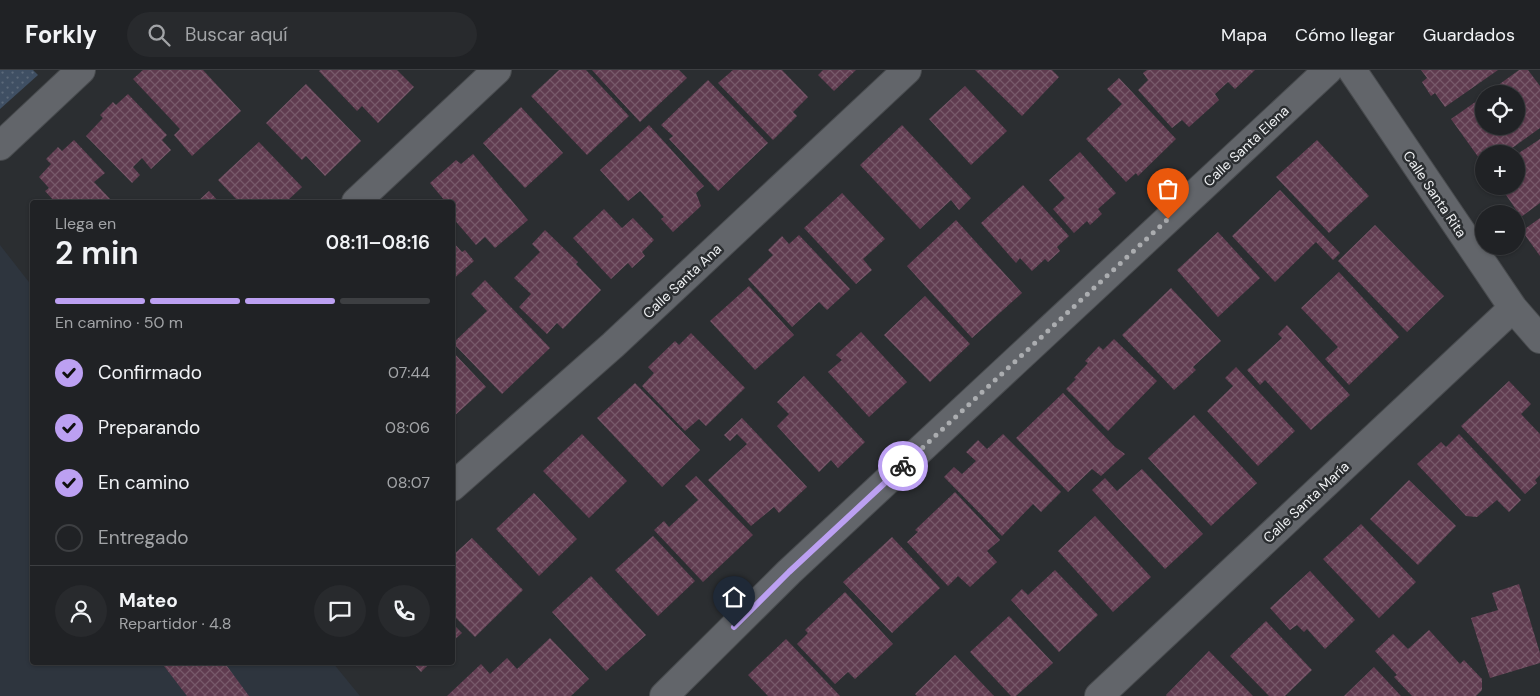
<!DOCTYPE html>
<html lang="es">
<head>
<meta charset="utf-8">
<style>
  body { margin:0; font-family:"DM Sans",sans-serif; background:#282a2d; color:#f1f3f6; height:100vh; display:flex; flex-direction:column; font-size:19px; white-space:nowrap }
  * { box-sizing:border-box; margin:0 }
  p { font-size:16px; color:#a2a4a7 }
  .icon { flex:none; width:28px; height:28px; fill:none; stroke:currentColor; stroke-width:2; stroke-linecap:round; stroke-linejoin:round }
  .map { position:relative; flex:1; overflow:hidden }
  .sheet { position:absolute; left:30px; top:130px; width:425px; height:465px; display:flex; flex-direction:column; background:#202225; border-radius:5px; box-shadow:0 1px 4px #0004,0 0 0 1px #3d3f42 }
  .sheet>* { flex:none }
  .fabs { position:absolute; left:1475px; top:15px; display:grid; gap:10px }
  .fabs a { display:grid; place-items:center; width:50px; height:50px; border-radius:50%; background:#202225; box-shadow:0 1px 4px #0004,0 0 0 1px #3d3f42; font-size:25px }
  .pin { position:absolute; display:grid; place-items:center; width:42px; height:42px; color:#fff; margin:-51px -21px; border-radius:50% 50% 50% 0; rotate:-45deg; box-shadow:0 0 5px #0007 }
  .pin .icon { rotate:45deg }
  .courier { position:absolute; display:grid; place-items:center; width:50px; height:50px; margin:-25px; border:4px solid #bca0f2; border-radius:50%; background:#fff; color:#222; box-shadow:0 1px 6px #0007 }
  .headline em { font-style:normal; font-weight:600 }
  .headline div { display:flex; flex-direction:column-reverse }
  .headline { display:flex; align-items:center; justify-content:space-between; height:85px; padding:0 25px }
  h1 { font-size:32px; font-weight:600; line-height:38px }
  .bar { display:grid; grid-template-columns:repeat(4,1fr); gap:8px 5px; align-content:center; height:60px; padding:0 25px }
  .bar i { height:6px; border-radius:4px; background:#3d3f42 }
  .bar .current { background:#bca0f2 }
  .bar p { grid-column:span 4 }
  .line { display:flex; align-items:center; gap:12px; padding:0 25px; border-top:1px solid #3d3f42 }
  .line div { flex:1 }
  .round { display:grid; place-items:center; flex:none; width:52px; height:52px; border-radius:26px; background:#282a2d }
  ol { padding:0 25px; list-style:none }
  li { display:flex; align-items:center; gap:15px; height:55px }
  li p { margin-inline-start:auto }
  li .icon { padding:5px; border-radius:50%; background:#bca0f2; color:#111; stroke-width:4 }
  li:last-child { color:#a2a4a7 }
  li i { width:28px; height:28px; border:2px solid #3d3f42; border-radius:50% }
  header { display:flex; align-items:center; gap:30px; box-sizing:border-box; height:70px; padding:0 25px; background:#202225; border-bottom:1px solid #3d3f42 }
  header strong { font-size:24px }
  nav { display:flex; gap:28px; margin-inline-start:auto; font-size:18px }
  .search { width:350px; height:45px; background:#282a2d; display:flex; align-items:center; gap:12px; box-sizing:border-box; padding:0 18px; border-radius:28px; color:#a2a4a7; font-size:19px }
  .map>svg:first-child { display:block }
  .built { fill:#2e353e }
  .park { fill:url(#park-dots) }
  .building { fill:url(#building-cross-hatch) }
  .lines { fill:none; stroke-linecap:round; stroke-linejoin:round }
  .minor-casing { stroke:#484b4e; stroke-width:30 }
  .minor { stroke:#62656a; stroke-width:28 }
  .done { stroke:#abadb0; stroke-width:5; stroke-dasharray:0 9 }
  .route { stroke:#bca0f2; stroke-width:6 }
  .labels { text-anchor:middle; dominant-baseline:central; stroke-width:5; stroke-linejoin:round; paint-order:stroke }
  .street-label { font-size:14px; fill:#f0f2f4; stroke:#2b2e31 }
</style>
</head>
<body>
<header>
<strong>Forkly</strong>
<div class="search"><svg class="icon" aria-label="search" viewBox="0 0 24 24"><circle cx="10" cy="10" r="6"/><path d="M15 15l6 6"/></svg>Buscar aquí</div>
<nav><a>Mapa</a><a>Cómo llegar</a><a>Guardados</a></nav>
</header>
<div class="map">
<svg width="1540" height="626" viewBox="0 0 1540 626">
  <defs>
    <pattern id="park-dots" width="8" height="8" patternUnits="userSpaceOnUse" patternTransform="scale(1.25)"><rect width="8" height="8" fill="#3f4f63"/><path d="M2 2h.1M6 6h.1" fill="none" stroke="#5b697a" stroke-width="1.8" stroke-linecap="round"/></pattern>
    <pattern id="building-cross-hatch" width="8" height="8" patternUnits="userSpaceOnUse" patternTransform="scale(1.25)"><rect width="8" height="8" fill="#603c50"/><path d="M0 0l8 8M0 8l8-8" fill="none" stroke="#77596a"/></pattern>
  </defs>
  <rect width="100%" height="100%" fill="#2b2e31"/>
  <path class="built" d="M0,175L32,216V592L333,593L360,626H0Z"/>
  <path class="park" d="M0,0H33L38,5L0,39Z"/>
  <path class="building" d="M143,0H203L241,41L192,86L174,65L180,59L133,9Z
    M321,0H397L414,17L378,53L362,36L357,41L319,1Z
    M559,0H586L629,46L587,85L531,26Z
    M592,0H679L687,8L640,52Z
    M733,0H782L808,27L793,42L797,46L773,70L718,13Z
    M823,0H856L834,21L818,5Z
    M975,0H1052L1059,7L1022,46Z
    M1147,0H1255L1235,19L1228,12L1215,24L1219,30L1189,57L1182,50L1172,58L1138,20L1148,10L1143,3Z
    M1421,0H1498L1445,37L1435,23L1431,26L1422,12L1427,8Z
    M1519,0H1528L1540,16V58L1504,84H1484V95L1451,49L1484,26V56H1516V24H1486Z
    M1119,8L1176,69L1138,106L1136,103L1126,112L1086,69L1122,34L1107,19Z
    M708,10L768,73L718,121L669,69L673,66L661,55Z
    M306,14L361,71L325,106L306,86L302,90L266,53Z
    M965,16L1007,61L971,95L929,49Z
    M128,24L167,65L162,70L171,80L151,99L142,88L133,97L140,105L132,113L86,66L103,48L100,45L113,32L116,35Z
    M521,37L563,83L525,118L483,73Z
    M649,55L704,116L696,123L701,136L673,162L661,149L664,147L640,121L628,131L600,100Z
    M902,55L971,128L959,140L951,130L920,159L860,95Z
    M1540,69V133L1521,147L1500,116H1516V85Z
    M74,70L105,103L94,112L112,131L111,132H55L45,121L49,118L39,107L51,94L46,89L58,77L62,81Z
    M1317,70L1369,126L1329,163L1276,107Z
    M259,72L302,117L286,132H239L218,110Z
    M1080,82L1116,123L1098,139L1102,144L1090,155L1087,151L1074,163L1053,139L1065,128L1049,110Z
    M473,84L528,150L495,178L485,167L476,175L452,147V132H443L445,131L430,113L456,90L461,94Z
    M1023,115L1069,166L1057,177L1060,181L1048,192L1045,189L1032,201L1020,188L1016,193L981,153Z
    M1280,120L1340,183L1333,190L1316,172L1275,212L1232,166Z
    M209,121L219,132H197Z
    M842,123L885,169L863,189L872,200L856,214L804,158Z
    M604,139L622,158L633,148L654,170L642,182L645,186L632,198L628,193L611,209L573,168Z
    M1540,148V186L1522,161Z
    M956,150L1022,223L972,268L907,196Z
    M1375,155L1444,226L1407,262L1338,191Z
    M545,160L578,192L576,194L601,220L563,259L557,253L547,264L519,237L531,224L514,208L540,182L532,174Z
    M1218,162L1260,208L1218,247L1177,200Z
    M799,165L850,219L827,240L819,232L792,257L748,209L773,185L768,180L782,166L789,174Z
    M452,171L462,182L465,180L474,191L452,210Z
    M1339,202L1399,267L1349,315L1325,289L1338,277L1301,238Z
    M485,210L550,278L502,324L453,273L487,241L471,224Z
    M749,216L794,265L755,300L710,251Z
    M1171,218L1221,271L1193,297L1196,300L1174,320L1122,265Z
    M925,226L970,274L930,312L884,265Z
    M1287,255L1350,325L1311,360L1265,310L1260,315L1247,300L1282,268L1278,264Z
    M861,262L907,312L869,347L828,302L842,290L836,285Z
    M691,263L745,318L706,356L699,349L685,361L642,316L654,303L648,297L675,271L679,275Z
    M1114,269L1157,311L1108,361L1066,319L1076,309L1074,308L1088,293L1085,291L1099,276L1103,280Z
    M452,281L486,317L452,348Z
    M1236,297L1295,361L1258,396L1207,341L1233,316L1225,308Z
    M804,306L865,372L838,398L831,390L819,402L777,356L789,344L777,332Z
    M1509,311L1531,334L1521,344L1540,364V405L1535,410L1537,413L1525,424L1461,356Z
    M635,313L700,380L662,417L597,348Z
    M1063,323L1115,377L1125,384L1101,406L1092,399L1068,422L1016,368Z
    M1194,345L1257,413L1211,456L1148,388Z
    M742,348L807,417L779,443L774,437L751,456L708,410L747,374L737,364L730,371L724,365Z
    M582,364L627,411L589,448L543,401Z
    M1003,364L1061,422L1041,442L1033,434L1002,466L944,407L954,397L962,404L976,391L966,382L978,370L987,379Z
    M1459,364L1521,430L1509,442L1497,430L1477,447L1466,446L1417,394L1441,372L1446,377Z
    M1142,399L1203,464L1165,499L1092,420L1105,408L1117,421Z
    M696,406L753,465L703,512L654,460L664,451L669,457L698,430L685,416Z
    M1409,410L1456,456L1418,495L1370,449Z
    M955,422L1000,470L987,481L997,492L970,517L958,506L948,516L907,472L918,462L915,460Z
    M534,423L577,469L539,506L496,459Z
    M1095,446L1151,507L1113,542L1058,481Z
    M1361,454L1416,512L1379,548L1323,489Z
    M653,466L695,511L658,546L615,500Z
    M892,467L940,518L892,563L843,512Z
    M472,468L523,520L475,567L452,544V486Z
    M1055,500L1098,545L1059,582L1011,530L1022,519L1028,525Z
    M1310,501L1355,550L1325,579L1307,559L1304,562L1297,555L1290,560L1270,538Z
    M591,506L646,565L606,601L552,542Z
    M1519,514L1540,583V593L1490,608L1471,548L1498,540L1492,523Z
    M845,522L893,574L855,609L848,602L835,614L797,574L808,563L805,560Z
    M1009,546L1053,593L1016,626H1011L970,582Z
    M1266,551L1312,600L1285,626H1269L1230,586Z
    M452,553L462,563L452,572Z
    M1429,560L1460,594L1464,590L1482,609V620L1476,626H1412L1394,607L1397,605L1375,581L1393,564L1408,579Z
    M550,568L589,609L571,626H447L481,594L490,604L507,588L517,599Z
    M786,569L840,626H768L748,605Z
    M1209,581L1253,626H1167L1166,625Z
    M955,585L994,626H917L915,624Z
    M161,592H224L249,626H187Z
    M412,592H431L421,602Z
    M1374,597L1401,626H1344Z"/>
  <g class="lines">
    <g class="minor-casing">
      <path id="minor" d="M1352,0L1513,238L1540,269
        M0,76L81,0
        M356,132L497,0
        M452,417L613,275L907,0
        M664,626L789,502L1328,0
        M1099,626L1513,238"/>
    </g>
    <use href="#minor" class="minor"/>
  </g>
  <g class="lines">
    <path class="done" d="M903,396L1168,149"/>
    <path class="route" d="M734,557L789,502L903,396"/>
  </g>
  <g class="labels">
    <g class="street-label">
      <text transform="translate(1246 76) rotate(-43)">Calle Santa Elena</text>
      <text transform="translate(1435 124) rotate(56)">Calle Santa Rita</text>
      <text transform="translate(682 211) rotate(-43)">Calle Santa Ana</text>
      <text transform="translate(1306 432) rotate(-43)">Calle Santa María</text>
    </g>
  </g>
</svg>
<div class="fabs">
<a><svg class="icon" aria-label="locate" viewBox="0 0 24 24"><circle cx="12" cy="12" r="6"/><path d="M12 2v4M12 18v4M2 12h4M18 12h4"/></svg></a>
<a>+</a>
<a>−</a>
</div>
<div class="pin" style="left:1168px;top:149px;background:#ea580c"><svg class="icon" aria-label="bag" viewBox="0 0 24 24"><path d="M5 8h14l-1 12H6zM9 8a3 3 0 0 1 6 0"/></svg></div>
<div class="pin" style="left:734px;top:557px;background:#1f2937"><svg class="icon" aria-label="home" viewBox="0 0 24 24"><path d="M3 11l9-7 9 7M6 9v11h12V9"/></svg></div>
<div class="courier" style="left:903px;top:396px"><svg class="icon" aria-label="bike" viewBox="0 0 24 24"><circle cx="6" cy="16" r="4"/><circle cx="18" cy="16" r="4"/><path d="M6 16l4-8h5l3 8M10 8l3 8H6M13 5h3"/></svg></div>
<section class="sheet">
<div class="headline"><div><h1>2 min</h1><p>Llega en</p></div><em>08:11–08:16</em></div>
<div class="bar"><i class="current"></i><i class="current"></i><i class="current"></i><i></i><p>En camino · 50 m</p></div>
<ol>
<li><svg class="icon" aria-label="check" viewBox="0 0 24 24"><path d="M5 12l5 5 9-10"/></svg>Confirmado<p>07:44</p></li>
<li><svg class="icon" aria-label="check" viewBox="0 0 24 24"><path d="M5 12l5 5 9-10"/></svg>Preparando<p>08:06</p></li>
<li><svg class="icon" aria-label="check" viewBox="0 0 24 24"><path d="M5 12l5 5 9-10"/></svg>En camino<p>08:07</p></li>
<li><i></i>Entregado</li>
</ol>
<div class="line" style="height:90px"><a class="round"><svg class="icon" aria-label="person" viewBox="0 0 24 24"><circle cx="12" cy="8" r="4"/><path d="M4 21q1-7 8-7t8 7"/></svg></a><div><b>Mateo</b><p>Repartidor · 4.8</p></div><a class="round"><svg class="icon" aria-label="chat" viewBox="0 0 24 24"><path d="M4 5h16v11H9l-5 4z"/></svg></a><a class="round"><svg class="icon" aria-label="phone" viewBox="0 0 24 24"><path d="M5 4h4l2 5-3 2q2 4 5 5l2-3 5 2v4C11 20 4 13 5 4z"/></svg></a></div>
</section>
</div>
</body>
</html>
